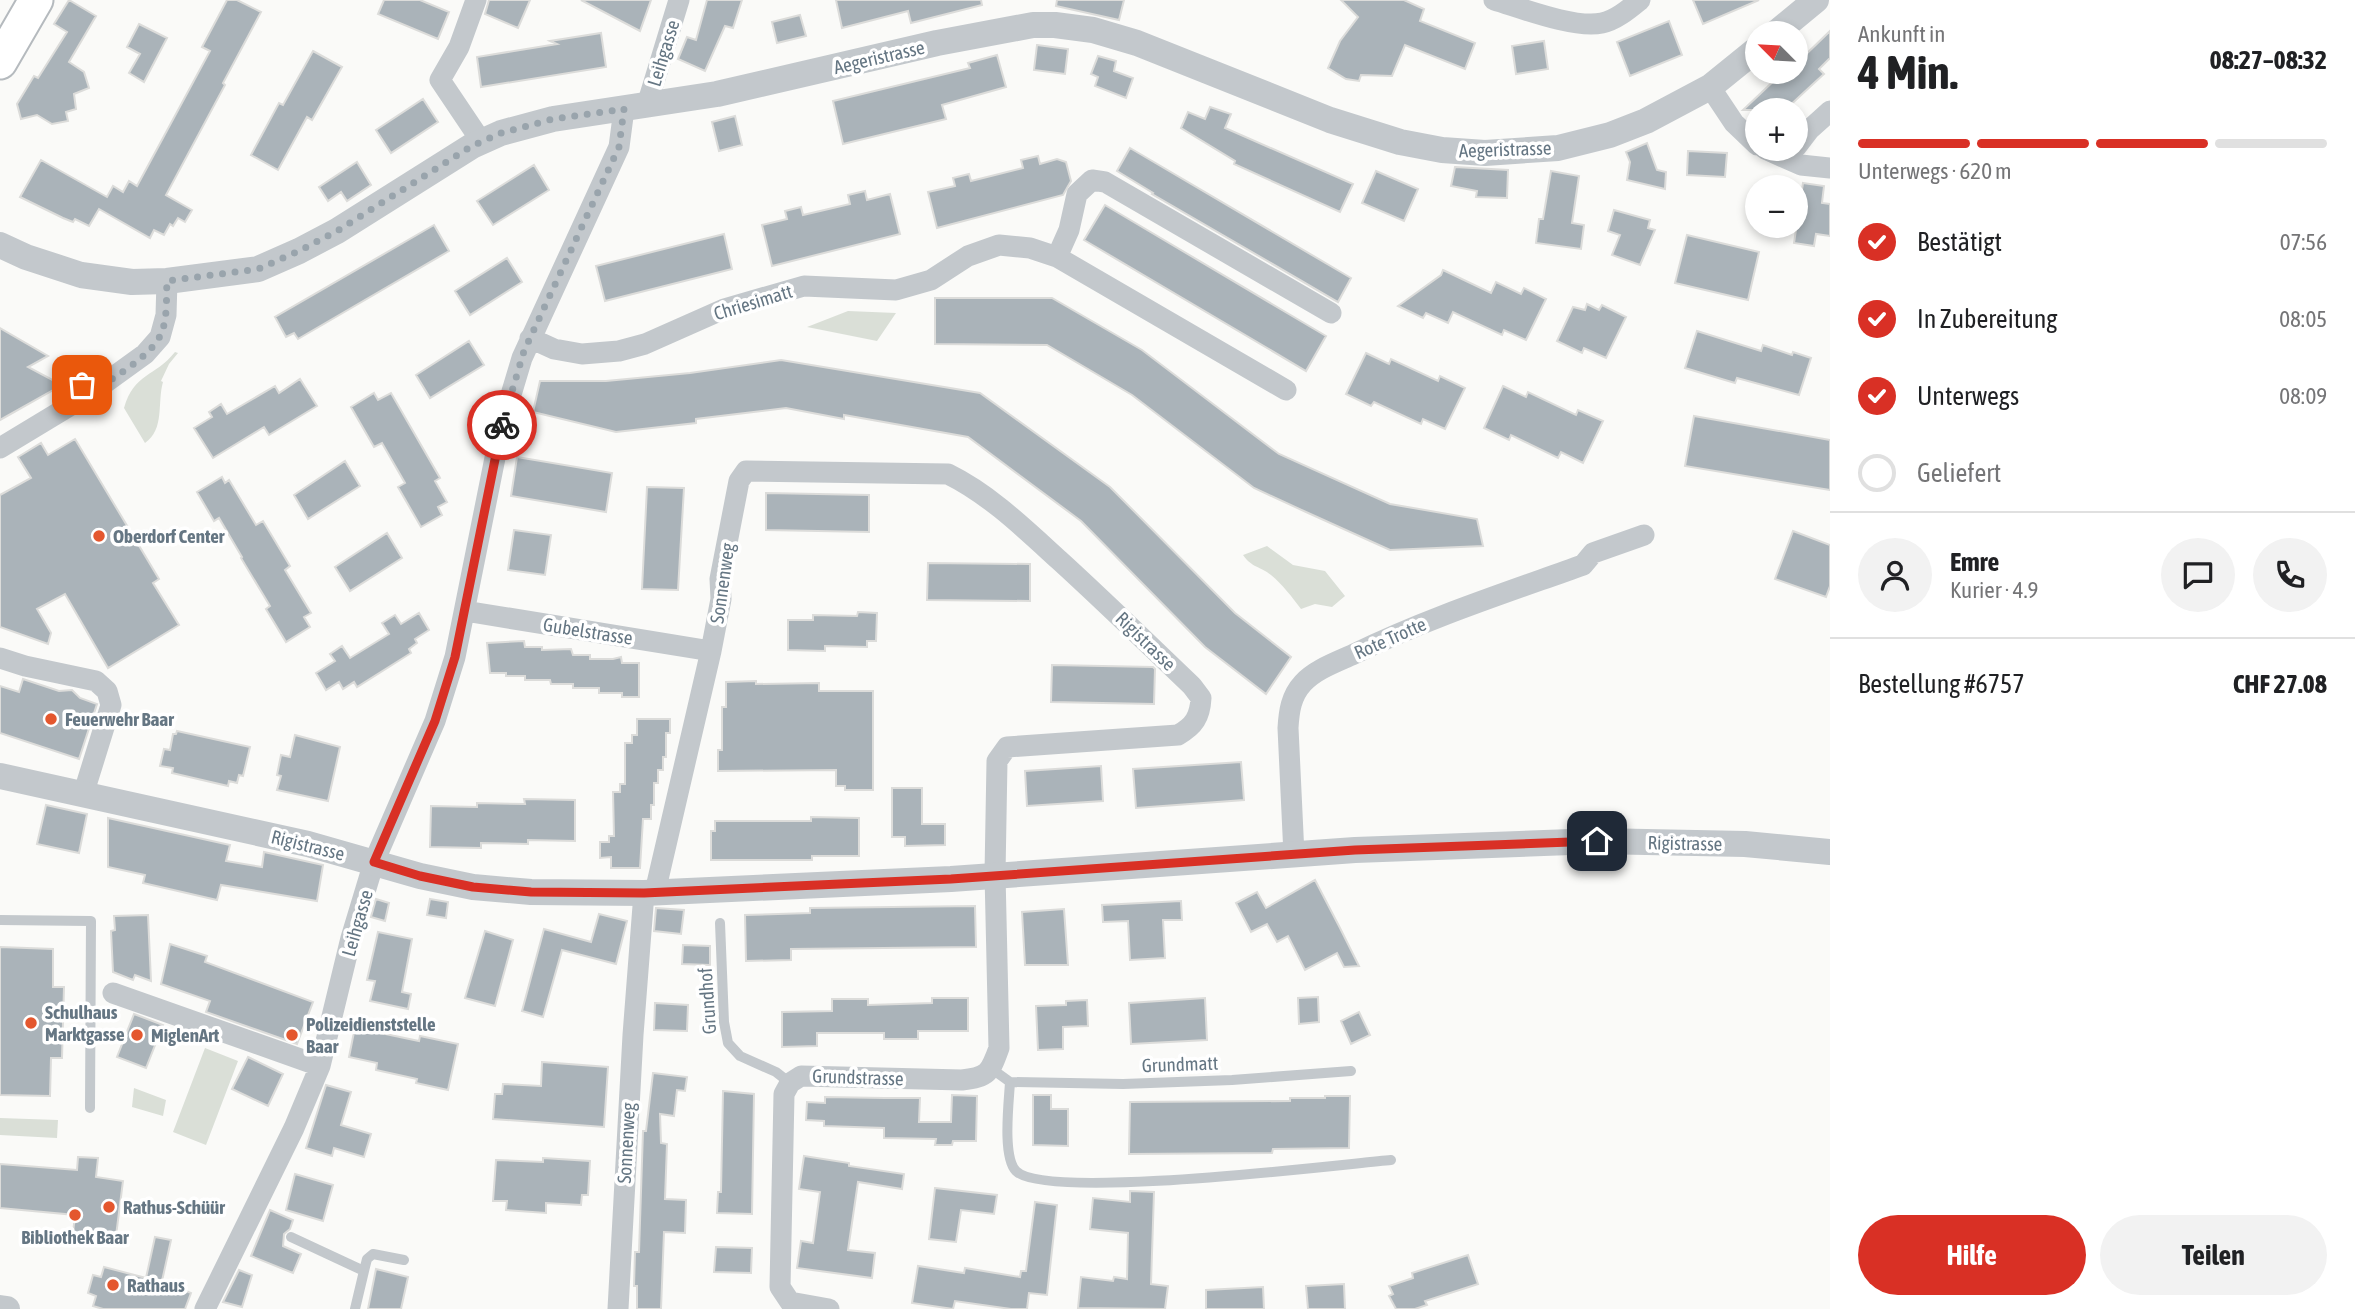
<!DOCTYPE html>
<html lang="de">
<head>
<meta charset="utf-8">
<style>
  body { margin:0; font-family:"Asap Condensed",sans-serif; background:#f2f2f2; color:#202124; height:100vh; display:flex; flex-direction:column; font-size:26px; white-space:nowrap }
  * { box-sizing:border-box; margin:0 }
  p { font-size:23px; color:#757577 }
  .icon { flex:none; width:38px; height:38px; fill:none; stroke:currentColor; stroke-width:2; stroke-linecap:round; stroke-linejoin:round }
  .map { position:relative; flex:1; overflow:hidden }
  .details { display:flex; flex-direction:column; background:#fff; width:525px }
  .details>* { flex:none }
  .needle { width:46px; rotate:294deg }
  .controls { position:absolute; left:1745px; top:21px; display:grid; gap:14px }
  .controls a { display:grid; place-items:center; width:63px; height:63px; border-radius:50%; background:#fff; box-shadow:0 4px 10px #0003; font-size:35px }
  .pin { position:absolute; display:grid; place-items:center; width:60px; height:60px; color:#fff; margin:-30px; border-radius:14px; box-shadow:0 4px 10px #0006 }
  .courier { position:absolute; display:grid; place-items:center; width:70px; height:70px; margin:-35px; border:5px solid #d93025; border-radius:50%; background:#fff; color:#222; box-shadow:0 2px 9px #0007 }
  .head em { font-style:normal; font-weight:700 }
  .head div { display:flex; flex-direction:column-reverse }
  .head { display:flex; align-items:center; justify-content:space-between; height:119px; padding:0 28px }
  h1 { font-size:46px; font-weight:700; line-height:52px }
  .bar { display:grid; grid-template-columns:repeat(4,1fr); gap:10px 7px; align-content:center; height:84px; padding:0 28px }
  .bar i { height:9px; border-radius:5px; background:#e0e0e0 }
  .bar .selected { background:#d93025 }
  .bar p { grid-column:span 4 }
  .line { display:flex; align-items:center; gap:18px; padding:0 28px; border-top:2px solid #e0e0e0 }
  .line div { flex:1 }
  .round { display:grid; place-items:center; flex:none; width:74px; height:74px; border-radius:37px; background:#f2f2f2 }
  ol { padding:0 28px; list-style:none }
  li { display:flex; align-items:center; gap:21px; height:77px }
  li p { margin-inline-start:auto }
  li .icon { padding:7px; border-radius:50%; background:#d93025; color:#fff; stroke-width:4 }
  li:last-child { color:#757577 }
  li i { width:38px; height:38px; border:4px solid #e0e0e0; border-radius:50% }
  .action { display:flex; gap:14px; margin-top:auto; padding:14px 28px }
  .action a { flex:1; height:80px; border-radius:42px; background:#d93025; color:#fff; font-size:28px; font-weight:700; line-height:80px; text-align:center }
  .action a+a { background:#f2f2f2; color:#202124 }
  main { display:flex; flex:1; min-height:0 }
  .map>svg:first-child { display:block }
  .green { fill:#dadfd7 }
  .building { fill:#aab3b9; stroke:#dcdcda; stroke-width:2 }
  .lines { fill:none; stroke-linecap:round; stroke-linejoin:round }
  .primary-casing { stroke:#b5babe; stroke-width:37 }
  .service { stroke:#c3c8cc; stroke-width:10 }
  .minor { stroke:#c3c8cc; stroke-width:21 }
  .tertiary { stroke:#c3c8cc; stroke-width:26 }
  .primary { stroke:#fff; stroke-width:33 }
  .done { stroke:#99a4ac; stroke-width:7; stroke-dasharray:0 12.6 }
  .route { stroke:#d93025; stroke-width:9 }
  .poi-dot { fill:#e4572e; stroke:#fff; stroke-width:2.5 }
  .labels { text-anchor:middle; dominant-baseline:central; stroke-width:7; stroke-linejoin:round; paint-order:stroke }
  .street-label { font-size:19px; fill:#657683; stroke:#fff }
  .poi-label { font-size:19px; font-weight:bold; fill:#657683; stroke:#fff; text-anchor:start }
</style>
</head>
<body>
<main>
<div class="map">
<svg width="1830" height="1309" viewBox="0 0 1830 1309">
  <rect width="100%" height="100%" fill="#fafaf8"/>
  <path class="green" d="M848,311L896,313L877,341L807,327Z
    M175,352L178,353L169,364L161,381L163,382C157,403 165,429 145,443L124,408C134,373 155,377 175,352Z
    M1267,546L1293,565L1325,571L1345,596L1332,607L1315,604L1301,609C1292,597 1282,584 1271,575C1260,566 1252,568 1243,555Z
    M205,1048L238,1061L206,1145L173,1132Z
    M134,1088L166,1100L163,1116L132,1107Z
    M0,1118L58,1120L57,1138L0,1135Z"/>
  <path class="building" d="M69,0L96,16L69,62L84,72L89,88L74,94L76,109L66,112L68,121L52,124L37,115L21,119L17,104L34,76L38,78L67,32L54,24Z
    M227,0H237L261,12L223,83L225,85L166,195L192,210L185,222L178,218L173,226L170,224L164,235L154,230L150,238L99,209L89,226L75,219L73,222L63,218L20,197L41,160L107,197L113,186L123,192L129,181L137,186L210,51L202,47Z
    M384,0H420L449,12L438,39L378,14Z
    M489,0H530L518,28L485,14Z
    M581,0H651L640,31Z
    M707,0H742L733,28L725,26L705,71L678,59L687,37L696,40Z
    M836,0H981L982,5L911,23L908,11L842,28Z
    M1057,0H1124L1119,20L1056,6Z
    M1341,0H1404L1424,9L1420,21L1475,43L1465,69L1405,45L1392,76L1361,75L1359,81L1346,79L1328,68L1340,41L1358,17Z
    M1693,0H1759L1703,24Z
    M800,15L806,36L777,43L772,22Z
    M1669,21L1682,55L1630,76L1617,42Z
    M139,24L167,38L144,82L129,73L140,54L127,47Z
    M1830,31V58L1819,69L1824,74L1813,84L1785,110H1743L1780,75L1782,77L1788,72H1796V64Z
    M601,33L606,67L481,87L477,57L557,44L550,41Z
    M1544,41L1548,69L1516,74L1512,46Z
    M1037,45L1068,49L1065,74L1034,70Z
    M313,51L342,67L312,120L307,117L278,170L251,155L279,103L283,105Z
    M997,55L1006,87L942,105L946,119L843,144L833,101L970,68L968,63Z
    M1098,56L1116,61L1114,71L1133,78L1126,98L1095,86L1098,77L1091,74Z
    M423,99L438,122L391,153L376,130Z
    M1210,107L1231,114L1225,128L1353,184L1340,212L1234,164L1235,161L1181,128L1188,112L1205,119Z
    M735,116L742,145L719,151L712,122Z
    M1647,143L1657,170L1666,172L1665,189L1627,180L1630,162L1626,152Z
    M1130,148L1351,278L1338,302L1152,194L1153,193L1117,171Z
    M1688,151L1727,153L1725,177L1687,175Z
    M1038,156L1040,164L1057,159L1066,162L1071,181L1063,195L937,228L928,192L955,186L953,178L969,174L971,181L1023,168L1021,160Z
    M357,162L371,185L347,201L341,192L328,201L319,187Z
    M534,165L549,190L493,225L477,201Z
    M1455,167L1508,170L1507,198L1476,197L1477,191L1451,186Z
    M1376,171L1418,189L1404,221L1362,203Z
    M1551,171L1579,176L1572,223L1584,225L1581,249L1536,243L1539,219H1543Z
    M1803,183L1824,186L1822,203L1830,204V236L1816,234L1814,246L1794,243Z
    M865,191L867,200L890,194L900,234L772,266L762,225L787,219L785,211L801,207L803,215L850,204L848,195Z
    M1105,205L1326,336L1306,371L1084,240Z
    M1614,210L1650,220L1648,228L1655,230L1640,265L1612,255L1620,235L1608,231Z
    M434,225L449,251L298,339L294,333L286,337L275,317Z
    M724,234L732,269L605,301L596,266Z
    M1687,235L1759,252L1748,300L1675,283Z
    M507,258L522,282L470,315L455,291Z
    M1443,270L1491,293L1496,282L1521,294L1524,288L1546,299L1526,340L1504,330L1502,335L1453,312L1448,323L1426,313L1423,318L1398,306L1441,275Z
    M935,298H1052L1142,350L1279,454L1390,504L1477,519L1483,546L1390,550L1306,512L1254,488L1132,395L1047,345L935,344Z
    M1587,304L1599,310L1602,305L1626,317L1606,358L1584,348L1582,353L1557,341L1573,307L1585,310Z
    M0,328L48,356L28,367L62,385L0,420Z
    M1697,331L1761,351L1763,345L1792,355L1793,352L1811,358L1799,395L1737,378L1735,383L1685,368Z
    M469,341L484,365L430,398L416,375Z
    M1366,353L1389,364L1391,359L1438,381L1440,376L1465,388L1445,429L1423,419L1421,424L1374,402L1371,406L1346,394Z
    M781,360L980,393L1110,487L1235,613L1291,657L1266,694L1205,647L1081,521L968,437L844,415V419L786,408L696,419V423L616,432L533,412L540,381H606L690,373Z
    M300,379L317,406L269,435L264,427L213,458L194,428L212,417L209,412L221,404L227,414L275,386L279,393Z
    M1503,386L1526,397L1528,392L1576,415L1578,410L1603,421L1583,463L1561,452L1558,458L1511,435L1509,440L1484,428Z
    M374,393L378,400L391,393L440,478L435,481L447,502L438,507L442,515L421,527L398,487L405,483L382,443L374,447L351,407Z
    M1694,416L1830,440V490L1685,466Z
    M75,439L159,579L153,583L179,625L108,668L65,594L37,609L51,633L48,644L0,627V495L31,478L18,457L41,443L48,455Z
    M517,457L612,473L606,512L511,496Z
    M345,461L360,486L308,519L294,495Z
    M222,477L225,483L229,480L256,525L263,521L290,566L285,570L311,613L304,617L310,627L286,642L266,609L270,606L241,558L242,557L219,518L214,521L197,492Z
    M647,487L684,488L678,590L642,589Z
    M766,493L869,495V532L766,530Z
    M514,530L551,535L545,575L508,570Z
    M1793,531L1830,545V586L1826,597L1775,579Z
    M387,533L402,558L350,591L335,567Z
    M928,563L1030,564V601L927,600Z
    M858,612L877,613L876,641H867V647L825,646V651L788,650V620H813V615L857,616Z
    M419,613L429,630L415,639L417,643L409,649L411,653L357,687L354,682L343,689L339,682L326,690L316,673L335,661L330,654L342,646L350,658L389,634L382,623L395,615L401,624Z
    M524,641L525,647H542V650L571,649L573,655H590V659H613L621,657L622,663H639V697H622V693H599V688H573V684H551L550,680H525V676H506V673H490L487,643Z
    M1052,665L1153,667L1155,669L1154,704L1051,702Z
    M23,679L59,691L72,690L80,698L97,704L79,759L0,733V686L19,692Z
    M756,681V684L819,683V691H873V790H845V786H836V770L718,771V750H722V707H726V682Z
    M637,719H670V733H666V757H663V770H658V783H654V805H651V819H643L640,868H611V857L600,858V842H609V836H614L613,792H620V784H625V743H632V735H637Z
    M177,731L250,747L243,776L239,775L237,783L229,781L228,786L172,773L173,768L160,766L164,749L170,750L173,734H176Z
    M295,735L340,747L328,801L277,790L281,776L277,775L281,755L290,757Z
    M1241,762L1244,800L1136,808L1133,769Z
    M1101,766L1103,801L1027,806L1025,771Z
    M892,788H922V824H945V845L905,846V837H892Z
    M524,799L575,800V841L528,840V844L481,843V848L430,847L431,806L477,807V803L525,804Z
    M46,805L87,814L79,853L37,844Z
    M811,817L859,818V856H812V860H711V831H715V821H811Z
    M108,818L230,845L226,861L262,867L264,852L323,865L317,901L221,885L217,900L143,883L145,875L108,867Z
    M1315,880L1340,928L1359,966L1344,967L1337,953L1305,970L1288,936L1277,942L1267,924L1251,932L1236,903L1257,892L1266,908Z
    M376,899L389,903L385,921L371,917Z
    M430,899L448,902L446,918L427,915Z
    M1181,901L1182,920H1163L1165,958L1130,960L1128,921L1103,922L1102,905Z
    M975,906L976,947L791,949V960L746,961L745,915L810,913V908Z
    M656,908L684,910L681,934L654,931Z
    M1064,909L1068,965H1025L1022,912Z
    M599,914L627,921L616,964L562,950L543,1017L522,1011L544,929L591,942Z
    M148,915L151,981L135,975L133,980L113,972L111,931L115,930L114,916Z
    M485,931L513,940L495,1006L465,998Z
    M378,932L412,939L402,992L411,994L408,1009L370,1001L375,981L367,980Z
    M170,944L207,956L205,962L313,1002L297,1044L206,1012L210,1001L161,984Z
    M683,945L710,946V965L682,964Z
    M0,947L53,949V987H64L62,1058H51L50,1096L0,1095Z
    M1318,997L1319,1022L1299,1024L1298,998Z
    M932,998H968V1031H918V1039H884V1033H817V1046L782,1047V1012L832,1011V999H868V1005L932,1003Z
    M1205,998L1207,1040L1131,1044L1129,1003Z
    M1087,1000L1088,1026L1063,1027V1049L1038,1050L1036,1006L1066,1005V1001Z
    M655,1003L688,1005L687,1031L654,1030Z
    M1359,1012L1370,1035L1351,1044L1341,1021Z
    M134,1014L163,1025L146,1068L117,1057Z
    M356,1022L372,1025L371,1031L419,1041L420,1036L458,1044L448,1090L416,1083L417,1079L376,1070L377,1063L349,1057Z
    M248,1057L283,1074L268,1106L232,1089Z
    M542,1062L608,1067L604,1127L493,1119L495,1094H502L503,1084L541,1086Z
    M653,1073L687,1077L685,1091L677,1090L674,1116L660,1114L661,1143L667,1144L665,1199L686,1200L685,1233L664,1232L661,1309H637V1286H634L635,1252H639L643,1131H646Z
    M326,1085L351,1092L341,1125L371,1134L364,1157L334,1148L332,1156L306,1148Z
    M723,1091L754,1094L752,1214L717,1213L718,1192H721Z
    M952,1095L977,1096L976,1141H953L952,1145H935L936,1139L884,1138V1128L824,1126V1121L806,1120L807,1102L825,1103V1097L885,1098H920L919,1122H951Z
    M1033,1095H1051V1109H1068V1146L1033,1145Z
    M1325,1096H1350L1349,1148L1273,1149L1272,1153L1129,1154L1130,1102L1290,1101V1098H1325Z
    M804,1156L849,1163V1166L904,1174L902,1189L858,1182L848,1250L875,1253L872,1278L797,1268L801,1241L813,1243L820,1192L799,1189Z
    M78,1157L98,1158L96,1177L123,1181L116,1236L91,1233L90,1244L72,1242L75,1215L0,1208V1164L77,1170Z
    M543,1158L590,1161L588,1195H582L581,1205L546,1203V1213L506,1210L507,1201H493L496,1160L543,1162Z
    M295,1174L333,1185L323,1221L286,1210Z
    M935,1188L997,1195L994,1214L961,1210L956,1242L929,1239Z
    M1130,1191L1154,1192L1151,1284L1168,1286L1165,1309L1078,1308L1081,1277L1113,1281L1114,1277L1127,1279L1128,1233L1090,1229L1093,1198L1130,1202Z
    M1035,1202L1057,1205L1047,1295L1029,1293L1027,1309H1011L955,1301L953,1309L912,1303L918,1266L964,1273L965,1268L1020,1277L1021,1271H1026Z
    M270,1210L293,1220L290,1229L284,1234L283,1246L301,1254L293,1273L251,1256Z
    M155,1237L171,1240L162,1281L191,1293L185,1309H103L93,1306L96,1296L88,1293L93,1275L101,1277L104,1267L146,1278Z
    M716,1247L752,1248L751,1273L714,1272Z
    M1468,1255L1478,1284L1425,1301L1427,1305L1415,1309H1396L1389,1296L1393,1294L1389,1286L1413,1278L1412,1273Z
    M376,1269L408,1277L401,1309H368Z
    M239,1270L252,1275L242,1307L223,1302Z
    M1344,1284L1345,1309H1308L1306,1286Z
    M1263,1287L1264,1309H1206V1290Z"/>
  <g class="lines">
    <g class="primary-casing">
      <path id="primary" d="M0,62L36,0"/>
    </g>
    <path class="service" d="M69,373L91,393
      M0,920L91,921L90,1108
      M720,923L724,1022L728,1043L740,1056L776,1072L790,1083
      M992,1069L1010,1082C1009,1101 1002,1157 1016,1171C1045,1201 1335,1165 1391,1160
      M1010,1082L1123,1084L1232,1080L1351,1071
      M291,1237L364,1271L355,1309
      M364,1271L367,1259L373,1254L404,1260"/>
    <path class="minor" d="M476,0L459,47L440,80L481,141
      M1494,0C1521,8 1575,29 1602,23C1616,20 1629,9 1640,0
      M1710,87L1734,123L1757,145
      M647,105L679,0
      M1796,147L1809,130L1830,111
      M1765,149L1801,165L1830,168
      M1057,257L1069,230L1077,194L1092,180L1105,182L1331,313
      M530,338L554,349L582,354L619,351L645,344L724,309L804,286L896,290L931,280L968,256L999,245L1030,248L1057,257L1286,390
      M0,448L91,393L145,354L160,337L166,315L167,281
      M465,611L711,651
      M0,658L25,666L96,681L107,691L111,705L83,795
      M1294,855L1288,728C1289,711 1291,696 1303,683C1316,669 1337,662 1354,654C1428,618 1505,593 1583,565L1593,553L1644,535
      M655,892L711,651L721,599L720,579L739,481L746,471L948,474C989,494 1025,529 1059,560C1104,601 1148,644 1192,686L1201,698C1200,717 1194,726 1178,735L1007,747L997,761L995,874L999,1048C990,1073 988,1077 962,1080L801,1076L790,1083L784,1094L780,1287L790,1302L829,1309
      M113,993L320,1066
      M205,1309L294,1128L320,1066L351,938L374,862L435,721L455,657L501,428L522,358L619,147L624,109
      M618,1309L633,1035L644,893"/>
    <path class="tertiary" d="M1776,33L1816,0
      M0,245L26,257L81,275L132,282L167,281L258,269L299,251L337,231L472,146L501,133L553,119L717,94L937,43L1033,25H1055L1093,30L1137,43L1330,120L1400,142L1442,150L1485,153L1558,148L1610,135L1646,121L1710,87L1757,49
      M0,776L308,844L420,876L473,887L531,892L644,893L951,879L1355,850L1597,841L1745,844L1830,852
      M0,1308L7,1309"/>
    <use href="#primary" class="primary"/>
  </g>
  <g class="lines">
    <path class="done" d="M82,385L91,393C111,379 149,358 160,336C168,320 166,299 167,281L258,269L299,251L337,231L472,146L501,133L553,119L624,109L619,147L524,351L502,425"/>
    <path class="route" d="M502,425L455,657L435,721L374,862L420,876L473,887L531,892L644,893L951,879L1355,850L1597,841"/>
  </g>
  <g class="poi-dot">
    <circle cx="99" cy="536" r="7"/>
    <circle cx="51" cy="719" r="7"/>
    <circle cx="31" cy="1023" r="7"/>
    <circle cx="137" cy="1035" r="7"/>
    <circle cx="292" cy="1035" r="7"/>
    <circle cx="109" cy="1207" r="7"/>
    <circle cx="75" cy="1215" r="7"/>
    <circle cx="113" cy="1285" r="7"/>
  </g>
  <g class="labels">
    <g class="street-label">
      <text transform="translate(663 53) rotate(-73)">Leihgasse</text>
      <text transform="translate(879 57) rotate(-13)">Aegeristrasse</text>
      <text transform="translate(1505 149) rotate(-2)">Aegeristrasse</text>
      <text transform="translate(753 302) rotate(-17)">Chriesimatt</text>
      <text transform="translate(722 583) rotate(-82)">Sonnenweg</text>
      <text transform="translate(588 631) rotate(9)">Gubelstrasse</text>
      <text transform="translate(1390 638) rotate(-24)">Rote Trotte</text>
      <text transform="translate(1146 641) rotate(44)">Rigistrasse</text>
      <text transform="translate(1685 843) rotate(1)">Rigistrasse</text>
      <text transform="translate(308 845) rotate(14)">Rigistrasse</text>
      <text transform="translate(357 923) rotate(-74)">Leihgasse</text>
      <text transform="translate(707 1001) rotate(-94)">Grundhof</text>
      <text transform="translate(1180 1064) rotate(-2)">Grundmatt</text>
      <text transform="translate(858 1077) rotate(2)">Grundstrasse</text>
      <text transform="translate(626 1143) rotate(-87)">Sonnenweg</text>
    </g>
    <g class="poi-label">
      <text x="113" y="536">Oberdorf Center</text>
      <text x="65" y="719">Feuerwehr Baar</text>
      <text x="45" y="1012">Schulhaus<tspan x="45" dy="22">Marktgasse</tspan></text>
      <text x="306" y="1024">Polizeidienststelle<tspan x="306" dy="22">Baar</tspan></text>
      <text x="151" y="1035">MiglenArt</text>
      <text x="123" y="1207">Rathus-Schüür</text>
      <text x="75" y="1237" text-anchor="middle">Bibliothek Baar</text>
      <text x="127" y="1285">Rathaus</text>
    </g>
  </g>
</svg>
<div class="controls">
<a><svg class="needle" viewBox="-14 -14 28 28"><path d="M0-13l5 13h-10z" fill="#e53935"/><path d="M0 13l5-13h-10z" fill="#757577"/></svg></a>
<a>+</a>
<a>−</a>
</div>
<div class="pin" style="left:82px;top:385px;background:#ea580c"><svg class="icon" aria-label="bag" viewBox="0 0 24 24"><path d="M5 8h14l-1 12H6zM9 8a3 3 0 0 1 6 0"/></svg></div>
<div class="pin" style="left:1597px;top:841px;background:#1f2937"><svg class="icon" aria-label="home" viewBox="0 0 24 24"><path d="M3 11l9-7 9 7M6 9v11h12V9"/></svg></div>
<div class="courier" style="left:502px;top:425px"><svg class="icon" aria-label="bike" viewBox="0 0 24 24"><circle cx="6" cy="16" r="4"/><circle cx="18" cy="16" r="4"/><path d="M6 16l4-8h5l3 8M10 8l3 8H6M13 5h3"/></svg></div>
</div>
<section class="details">
<div class="head"><div><h1>4 Min.</h1><p>Ankunft in</p></div><em>08:27–08:32</em></div>
<div class="bar"><i class="selected"></i><i class="selected"></i><i class="selected"></i><i></i><p>Unterwegs · 620 m</p></div>
<ol>
<li><svg class="icon" aria-label="check" viewBox="0 0 24 24"><path d="M5 12l5 5 9-10"/></svg>Bestätigt<p>07:56</p></li>
<li><svg class="icon" aria-label="check" viewBox="0 0 24 24"><path d="M5 12l5 5 9-10"/></svg>In Zubereitung<p>08:05</p></li>
<li><svg class="icon" aria-label="check" viewBox="0 0 24 24"><path d="M5 12l5 5 9-10"/></svg>Unterwegs<p>08:09</p></li>
<li><i></i>Geliefert</li>
</ol>
<div class="line" style="height:126px"><a class="round"><svg class="icon" aria-label="person" viewBox="0 0 24 24"><circle cx="12" cy="8" r="4"/><path d="M4 21q1-7 8-7t8 7"/></svg></a><div><b>Emre</b><p>Kurier · 4.9</p></div><a class="round"><svg class="icon" aria-label="chat" viewBox="0 0 24 24"><path d="M4 5h16v11H9l-5 4z"/></svg></a><a class="round"><svg class="icon" aria-label="phone" viewBox="0 0 24 24"><path d="M5 4h4l2 5-3 2q2 4 5 5l2-3 5 2v4C11 20 4 13 5 4z"/></svg></a></div>
<div class="line" style="height:91px"><div>Bestellung #6757</div><b>CHF 27.08</b></div>
<div class="action"><a>Hilfe</a><a>Teilen</a></div>
</section>
</main>
</body>
</html>
